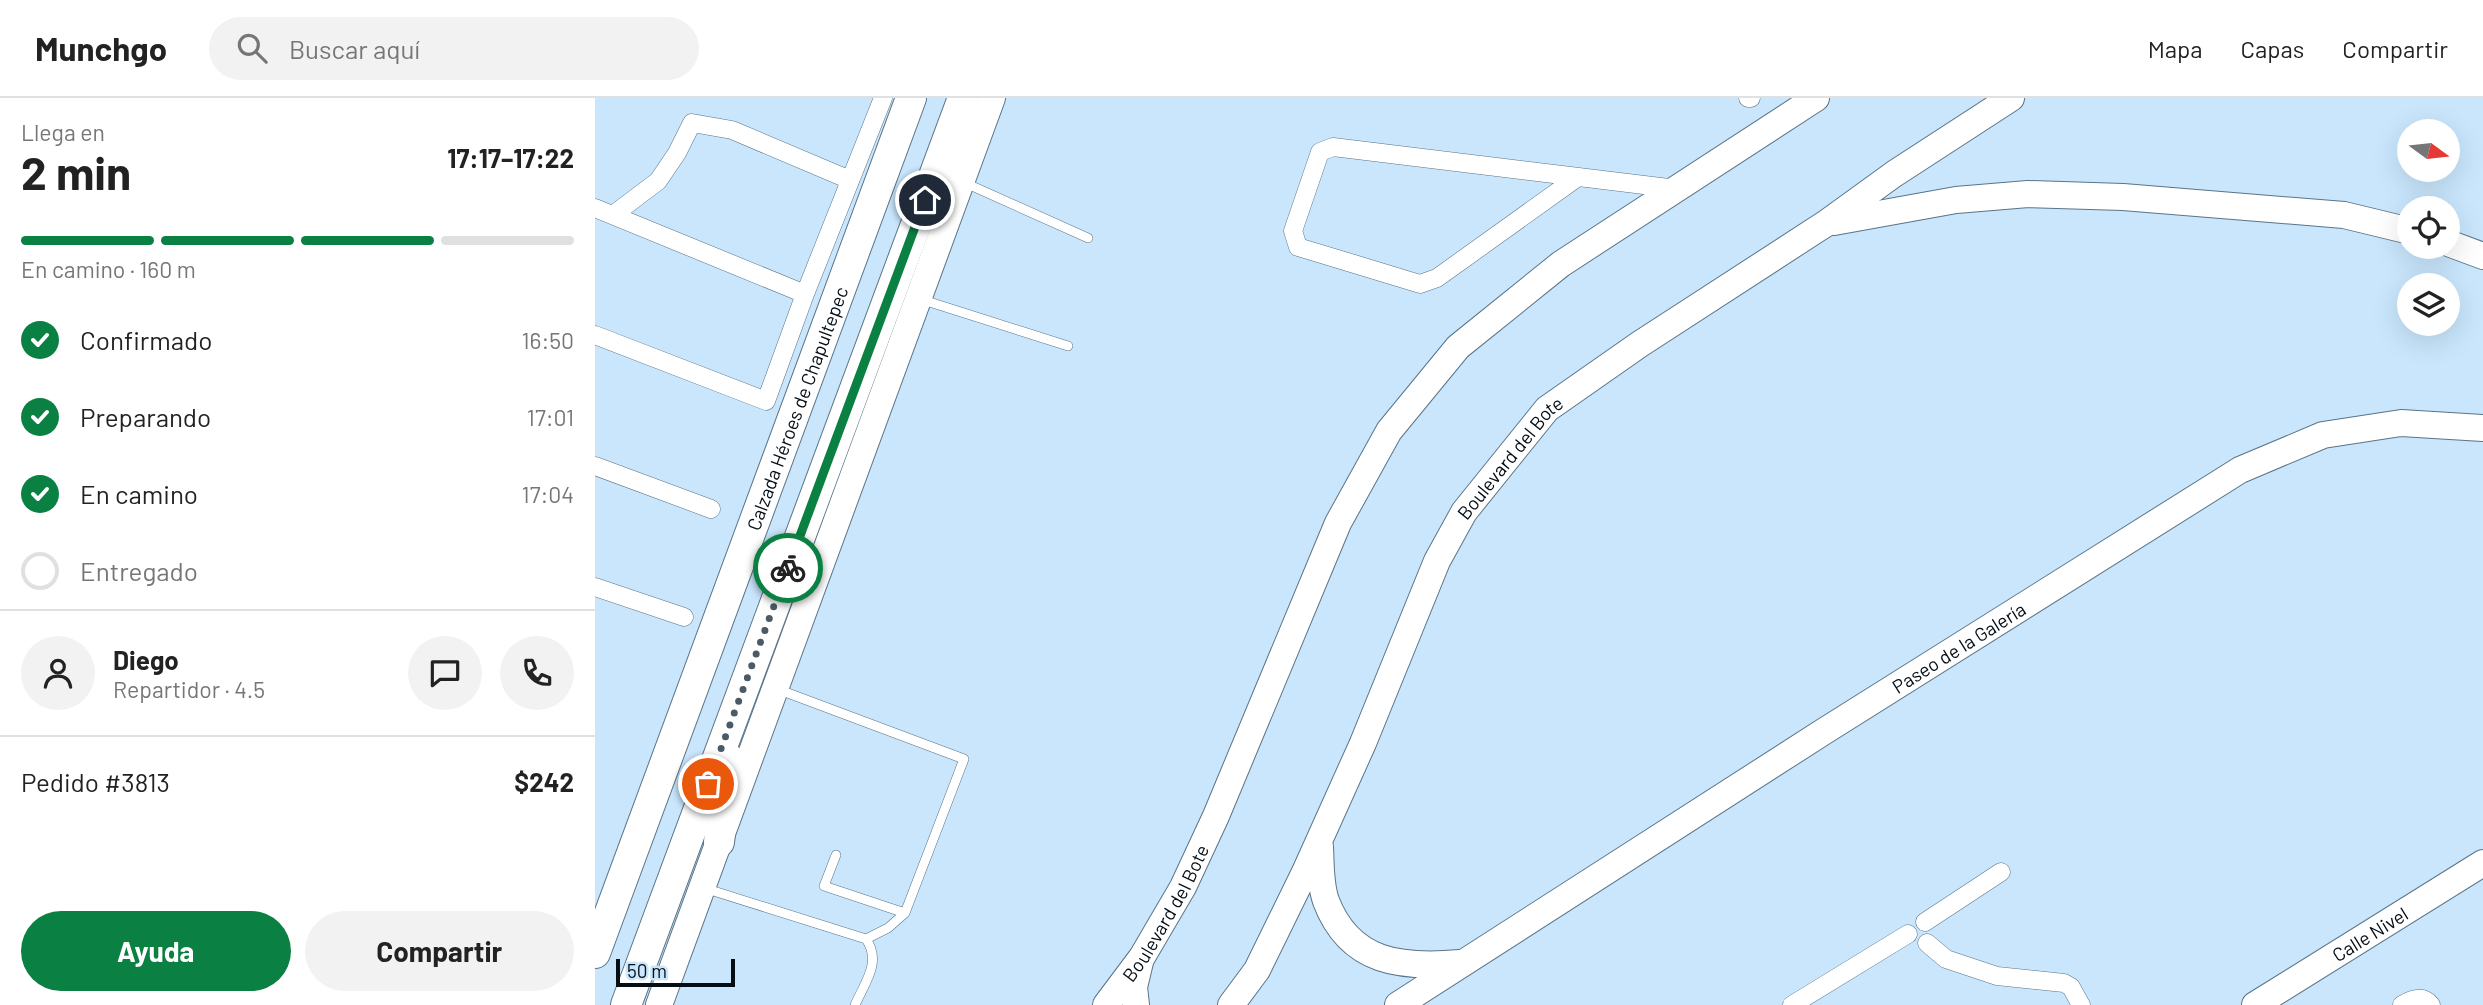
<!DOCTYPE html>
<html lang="es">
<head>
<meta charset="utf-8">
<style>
  body { margin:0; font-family:Barlow,sans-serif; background:#f2f2f2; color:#222; height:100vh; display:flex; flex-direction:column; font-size:26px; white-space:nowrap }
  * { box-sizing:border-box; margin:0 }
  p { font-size:23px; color:#767676 }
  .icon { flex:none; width:38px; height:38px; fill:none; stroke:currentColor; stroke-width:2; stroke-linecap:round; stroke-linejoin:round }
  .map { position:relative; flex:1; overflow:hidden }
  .side { display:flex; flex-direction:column; background:#fff; width:595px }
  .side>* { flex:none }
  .needle { width:46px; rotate:105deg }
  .tools { position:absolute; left:1802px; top:21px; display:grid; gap:14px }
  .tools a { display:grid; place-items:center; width:63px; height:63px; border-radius:50%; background:#fff; box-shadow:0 7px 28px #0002; font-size:35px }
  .scale { position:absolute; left:21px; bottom:18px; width:119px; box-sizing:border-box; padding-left:7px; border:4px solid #050e15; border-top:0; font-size:19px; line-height:24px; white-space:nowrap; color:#050e15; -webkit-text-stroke:5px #c9e6fc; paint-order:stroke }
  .pin { position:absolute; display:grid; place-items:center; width:60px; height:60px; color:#fff; margin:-30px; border:4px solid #fff; border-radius:50%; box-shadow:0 2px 7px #0007 }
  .courier { position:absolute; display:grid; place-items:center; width:70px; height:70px; margin:-35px; border:5px solid #0b8043; border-radius:50%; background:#fff; color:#222; box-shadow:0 2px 9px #0007 }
  .overview em { font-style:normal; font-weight:700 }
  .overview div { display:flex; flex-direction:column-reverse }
  .overview { display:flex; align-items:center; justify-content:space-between; height:119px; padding:0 21px }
  h1 { font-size:46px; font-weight:700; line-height:52px }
  .bar { display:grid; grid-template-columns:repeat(4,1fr); gap:10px 7px; align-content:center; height:84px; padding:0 21px }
  .bar i { height:9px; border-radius:5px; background:#e0e0e0 }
  .bar .on { background:#0b8043 }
  .bar p { grid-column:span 4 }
  .line { display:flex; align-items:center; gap:18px; padding:0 21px; border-top:2px solid #e0e0e0 }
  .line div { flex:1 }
  .round { display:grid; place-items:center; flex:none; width:74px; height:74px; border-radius:37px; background:#f2f2f2 }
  ol { padding:0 21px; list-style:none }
  li { display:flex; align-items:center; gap:21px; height:77px }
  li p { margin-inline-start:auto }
  li .icon { padding:7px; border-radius:50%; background:#0b8043; color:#fff; stroke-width:4 }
  li:last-child { color:#767676 }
  li i { width:38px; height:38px; border:4px solid #e0e0e0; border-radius:50% }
  .cta { display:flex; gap:14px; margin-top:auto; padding:14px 21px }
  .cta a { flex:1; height:80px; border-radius:42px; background:#0b8043; color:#fff; font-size:28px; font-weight:700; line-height:80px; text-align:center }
  .cta a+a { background:#f2f2f2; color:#222 }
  header { display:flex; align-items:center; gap:42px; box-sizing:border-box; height:98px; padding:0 35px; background:#fff; border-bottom:2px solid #e0e0e0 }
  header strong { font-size:33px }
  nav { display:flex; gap:38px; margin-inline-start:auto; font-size:24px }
  .search { width:490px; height:63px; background:#f2f2f2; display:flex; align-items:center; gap:18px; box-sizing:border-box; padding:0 24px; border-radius:38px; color:#767676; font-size:26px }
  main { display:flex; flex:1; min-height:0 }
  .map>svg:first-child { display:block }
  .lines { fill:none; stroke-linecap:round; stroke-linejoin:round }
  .lane-casing { stroke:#5a7488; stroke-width:10 }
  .street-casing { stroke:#5a7488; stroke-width:19 }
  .secondary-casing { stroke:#5a7488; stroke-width:28 }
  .primary-casing { stroke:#5a7488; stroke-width:32 }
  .lane { stroke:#fff; stroke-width:9 }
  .street { stroke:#fff; stroke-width:18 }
  .secondary { stroke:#fff; stroke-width:26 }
  .primary { stroke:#fff; stroke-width:30 }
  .done { stroke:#4a5a66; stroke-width:7; stroke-dasharray:0 12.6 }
  .route { stroke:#0b8043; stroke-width:9 }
  .labels { text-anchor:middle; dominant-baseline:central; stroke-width:7; stroke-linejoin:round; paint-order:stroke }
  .street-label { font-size:19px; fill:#050e15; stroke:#c9e6fc }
</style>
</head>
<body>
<header>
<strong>Munchgo</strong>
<div class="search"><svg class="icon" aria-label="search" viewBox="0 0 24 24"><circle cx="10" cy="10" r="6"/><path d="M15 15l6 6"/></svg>Buscar aquí</div>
<nav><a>Mapa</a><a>Capas</a><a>Compartir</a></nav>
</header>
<main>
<section class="side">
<div class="overview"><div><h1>2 min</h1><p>Llega en</p></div><em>17:17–17:22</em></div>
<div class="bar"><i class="on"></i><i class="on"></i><i class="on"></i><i></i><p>En camino · 160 m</p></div>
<ol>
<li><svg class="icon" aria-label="check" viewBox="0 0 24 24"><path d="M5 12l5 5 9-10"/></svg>Confirmado<p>16:50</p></li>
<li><svg class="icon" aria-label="check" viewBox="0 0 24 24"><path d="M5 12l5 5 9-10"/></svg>Preparando<p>17:01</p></li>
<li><svg class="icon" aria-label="check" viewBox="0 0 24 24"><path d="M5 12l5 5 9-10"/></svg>En camino<p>17:04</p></li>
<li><i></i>Entregado</li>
</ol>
<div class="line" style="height:126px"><a class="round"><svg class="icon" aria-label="person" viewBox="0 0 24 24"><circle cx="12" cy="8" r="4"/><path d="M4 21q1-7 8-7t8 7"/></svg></a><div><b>Diego</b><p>Repartidor · 4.5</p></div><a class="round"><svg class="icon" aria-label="chat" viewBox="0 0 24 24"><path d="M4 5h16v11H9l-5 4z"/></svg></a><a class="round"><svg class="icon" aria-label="phone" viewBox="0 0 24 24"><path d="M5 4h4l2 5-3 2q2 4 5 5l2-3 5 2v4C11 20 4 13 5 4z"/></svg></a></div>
<div class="line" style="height:91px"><div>Pedido #3813</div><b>$242</b></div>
<div class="cta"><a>Ayuda</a><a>Compartir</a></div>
</section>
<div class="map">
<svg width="1888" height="907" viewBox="0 0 1888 907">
  <rect width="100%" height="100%" fill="#c9e6fc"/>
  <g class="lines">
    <g class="lane-casing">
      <path id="lane" d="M368,84L493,140
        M325,201L473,248
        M182,591L369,661L310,815L293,830L271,841
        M241,757L229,788L310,815
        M109,790L271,841C287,864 270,884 260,907"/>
    </g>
    <g class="street-casing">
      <path id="street" d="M1153,0H1156
        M983,79L842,180L825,186L703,149L698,133L725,54L738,49L1082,91
        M0,110L210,196
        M18,117L63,83L82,55L97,25L137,32L255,82
        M0,237L171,303L210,196L288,0
        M0,368L116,411
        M0,489L89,519
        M1330,824L1406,774
        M1332,845L1351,861L1402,878L1469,885L1476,889L1486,907
        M1197,907L1313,836
        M1807,907C1817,901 1828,897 1836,907"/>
    </g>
    <g class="secondary-casing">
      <g id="secondary">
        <path d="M1239,124L1361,102L1433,96L1528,99L1749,117L1815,133"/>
        <path d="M1853,145L1888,158"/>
        <path d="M725,749C726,767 725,786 731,803C755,866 807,870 865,865"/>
        <path d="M64,907L397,0"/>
        <path id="s1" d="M511,907L547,859L588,789L621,718L743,425L794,333L863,249L966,166L1221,0"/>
        <path d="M541,907L539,889L545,864"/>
        <path id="s2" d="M636,907L662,872L710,774L768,645L842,463L869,414L952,311L1045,246L1230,126L1299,76L1416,0"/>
        <path id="s3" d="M803,907L1228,634L1645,372L1728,337L1806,325L1888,330"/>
        <path id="s4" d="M1660,907L1888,765"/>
      </g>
    </g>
    <g class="primary-casing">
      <g id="primary">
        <path d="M124,744L134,661"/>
        <path id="s5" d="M0,855L316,0"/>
        <path d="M31,907L368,0"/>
      </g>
    </g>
    <use href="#lane" class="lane"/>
    <use href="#street" class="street"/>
    <use href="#secondary" class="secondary"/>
    <use href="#primary" class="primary"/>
  </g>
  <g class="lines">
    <path class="done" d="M113,686L193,470"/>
    <path class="route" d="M193,470L330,102"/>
  </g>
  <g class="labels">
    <g class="street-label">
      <text stroke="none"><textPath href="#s5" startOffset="581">Calzada Héroes de Chapultepec</textPath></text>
      <text stroke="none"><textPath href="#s2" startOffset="618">Boulevard del Bote</textPath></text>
      <text stroke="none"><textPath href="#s3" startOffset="665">Paseo de la Galería</textPath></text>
      <text stroke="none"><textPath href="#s1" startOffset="110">Boulevard del Bote</textPath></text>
      <text stroke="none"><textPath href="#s4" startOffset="135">Calle Nivel</textPath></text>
    </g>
  </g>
</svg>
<div class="tools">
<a><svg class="needle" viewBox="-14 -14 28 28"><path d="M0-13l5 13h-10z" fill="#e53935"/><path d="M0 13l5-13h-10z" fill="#767676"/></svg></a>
<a><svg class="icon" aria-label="locate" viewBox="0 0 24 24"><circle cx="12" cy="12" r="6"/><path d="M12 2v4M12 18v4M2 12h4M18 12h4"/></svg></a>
<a><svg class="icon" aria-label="layers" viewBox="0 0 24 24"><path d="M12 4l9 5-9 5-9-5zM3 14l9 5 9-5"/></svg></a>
</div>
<div class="scale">50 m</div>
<div class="pin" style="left:113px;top:686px;background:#ea580c"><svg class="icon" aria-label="bag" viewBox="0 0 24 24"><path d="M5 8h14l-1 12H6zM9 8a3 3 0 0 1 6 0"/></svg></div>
<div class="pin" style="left:330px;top:102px;background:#1f2937"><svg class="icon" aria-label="home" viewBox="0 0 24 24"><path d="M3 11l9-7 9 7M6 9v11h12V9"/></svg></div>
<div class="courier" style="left:193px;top:470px"><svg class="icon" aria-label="bike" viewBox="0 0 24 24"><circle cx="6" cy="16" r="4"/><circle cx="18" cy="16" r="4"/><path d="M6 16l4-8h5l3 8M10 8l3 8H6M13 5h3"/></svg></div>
</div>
</main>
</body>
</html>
